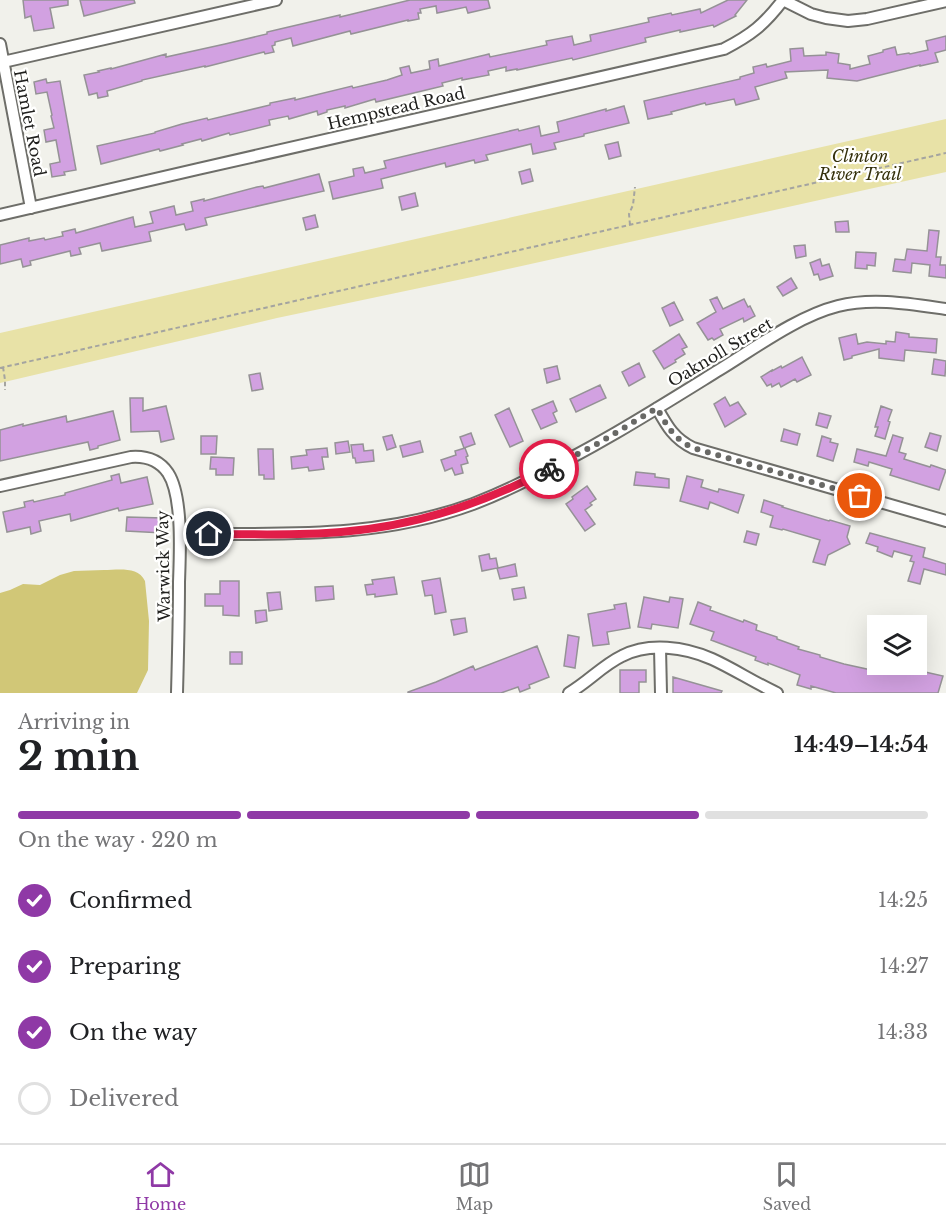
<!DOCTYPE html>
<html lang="en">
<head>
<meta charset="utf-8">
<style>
  body { margin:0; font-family:"Libre Baskerville",serif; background:#f6f6f6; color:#202124; height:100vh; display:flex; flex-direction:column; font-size:22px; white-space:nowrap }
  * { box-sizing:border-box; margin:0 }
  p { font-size:20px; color:#757577 }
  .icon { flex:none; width:33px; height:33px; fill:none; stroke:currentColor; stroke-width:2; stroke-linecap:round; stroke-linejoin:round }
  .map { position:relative; height:693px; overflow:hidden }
  .side { display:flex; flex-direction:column; background:#fff; flex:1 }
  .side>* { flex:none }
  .controls { position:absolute; left:867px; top:615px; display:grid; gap:12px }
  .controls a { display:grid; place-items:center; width:60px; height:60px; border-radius:0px; background:#fff; box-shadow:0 6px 24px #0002; font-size:30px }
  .pin { position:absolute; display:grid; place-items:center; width:51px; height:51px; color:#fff; margin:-26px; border:3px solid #fff; border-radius:50%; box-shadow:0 2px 6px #0007 }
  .courier { position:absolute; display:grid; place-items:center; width:60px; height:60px; margin:-30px; border:4px solid #e11d48; border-radius:50%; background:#fff; color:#222; box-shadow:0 2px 8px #0007 }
  .head em { font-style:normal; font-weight:800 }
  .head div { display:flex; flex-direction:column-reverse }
  .head { display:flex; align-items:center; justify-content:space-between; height:102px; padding:0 18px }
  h1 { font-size:39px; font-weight:800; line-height:45px }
  .bar { display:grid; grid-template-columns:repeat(4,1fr); gap:9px 6px; align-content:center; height:72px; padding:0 18px }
  .bar i { height:8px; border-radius:4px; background:#e0e0e0 }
  .bar .current { background:#8f39a6 }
  .bar p { grid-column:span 4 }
  ol { padding:0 18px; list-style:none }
  li { display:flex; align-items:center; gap:18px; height:66px }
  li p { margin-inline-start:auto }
  li .icon { padding:6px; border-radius:50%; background:#8f39a6; color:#fff; stroke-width:4 }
  li:last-child { color:#757577 }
  li i { width:33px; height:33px; border:3px solid #e0e0e0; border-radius:50% }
  .menu { display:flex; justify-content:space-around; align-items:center; height:84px; border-top:2px solid #e0e0e0; background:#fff; font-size:16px; color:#757577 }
  .menu a { display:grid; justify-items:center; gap:3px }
  .menu .current { color:#8f39a6 }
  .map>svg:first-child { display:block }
  .green { fill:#e8e2a7 }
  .water { fill:#d1c777 }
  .building { fill:#d2a1e1; stroke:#959296; stroke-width:1.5 }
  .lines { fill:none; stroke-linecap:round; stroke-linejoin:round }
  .minor-casing { stroke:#6e6e69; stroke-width:14 }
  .path { stroke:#a4a4a0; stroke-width:2; stroke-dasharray:4.5 3; stroke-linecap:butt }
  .minor { stroke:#fff; stroke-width:10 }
  .done { stroke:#696966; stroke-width:6; stroke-dasharray:0 10.8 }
  .route { stroke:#e11d48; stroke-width:8 }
  .labels { text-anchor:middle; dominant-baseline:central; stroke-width:4.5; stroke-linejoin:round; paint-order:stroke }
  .street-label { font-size:16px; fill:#20201e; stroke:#fffffe }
  .park-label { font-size:16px; font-style:italic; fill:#34300b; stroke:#fffffe }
</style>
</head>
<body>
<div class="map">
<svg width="946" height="693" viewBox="0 0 946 693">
  <rect width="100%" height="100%" fill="#f1f1eb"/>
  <path class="green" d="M946,119V172L472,277L277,318L0,383V333Z"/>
  <path class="water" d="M104,570C118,570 138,566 145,581L149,621L148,670L137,693H0V593L10,590L23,584L40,585L60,575L74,571Z"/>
  <path class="building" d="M23,0H68V5L50,8L54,28L34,31L31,16L25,18Z
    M80,0H134L135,3L84,16Z
    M410,0H488L490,8L468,13L466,7L437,13L436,6L420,9L421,13H418L419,19L408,21V20L351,34L350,31L293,46L291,38L275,42V45L272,46L274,52L265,54L264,52L205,67V66L142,80V81L107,91L108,96L98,98L97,93L89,95L84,75L99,72L98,71L111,68V69L166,54V57L225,44L267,34V32L280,29L340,15V17Z
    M728,0H747L735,15L736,16L714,27L713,25L680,32V30L645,38L646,42L573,60L572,58L517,70V69L506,71V67L488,71L489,75L462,80V78L442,83L443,86L376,102L375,99L345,108V106L327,110V112L318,115L317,111L289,119L288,116L269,120L270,125L230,135L229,133L202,141L201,139L182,144L183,145L160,151L159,149L101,164L97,146L155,133V132L182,124L207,118L208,120L270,105V103L295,98V100L352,86L353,88L387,80L402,75L400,68L409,66L411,73L430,69L429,61L438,59L439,66L485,55L489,54L490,57L547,45L546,41L572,36L574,45L591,41L590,35L649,22L648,18L671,13L672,15L700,9L701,13Z
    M946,36V50L935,53L938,62L920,66V65L857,81L827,78L828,70L785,72L787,78L755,87L759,99L736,105L734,99L706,105L705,103L671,112L672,114L648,119L644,101L740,79V77L754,73L753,67L766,64L767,67L791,61L790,49L803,48L804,56L826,55V52L839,54L838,63L850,65V69L870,64L868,56L883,52V50L895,47L897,55L909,53L910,54L928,50L926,41Z
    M46,79L47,83L60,81L76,170L64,172L65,175L52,177L50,164L60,162L56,140L46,142L44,130L54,128L51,116L52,115L47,92L36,94L34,82Z
    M624,106L629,123L584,134V136L554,143L556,149L533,154L531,144L486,155L488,160L475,163L474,160L446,167L445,163L381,179L383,188L333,199L329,182L354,176L353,169L363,167L365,173L386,168L384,161L518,129L519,131L539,126L541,136L559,132L557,122L606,109V111Z
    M618,142L621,156L609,159L605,145Z
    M530,169L533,181L522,184L519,172Z
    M319,174L324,191L205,218L207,225L186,230L184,224L149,232L151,241L102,251L100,243L79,248L81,254L71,256L70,251L30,261L31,265L23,267L21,259L0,264V245L29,238V241L44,238L45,240L63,236L62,232L75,229L76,233L133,217L135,227L153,223L150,212L174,206L176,215L193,211L191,202L204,199V201L257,187L263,186L264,188Z
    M415,193L418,206L402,210L399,197Z
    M315,215L318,227L306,230L303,218Z
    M848,221L849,232H836L835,222Z
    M929,230L939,231L936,257H941L940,265H946V278L929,276L930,265L912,263L911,273L893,271L895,259L905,260L907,249L927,251Z
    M805,245L806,256L796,258L794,246Z
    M856,252L876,253L875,266L867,265V269L855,268Z
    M820,259L822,266L829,264L833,276L820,280L818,274L814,275L810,263Z
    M791,278L797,288L783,296L777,287Z
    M717,297L723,309L744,299L748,307L750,306L755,316L744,322L743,318L720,329L723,335L714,340L712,338L708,340L697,323L716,312L710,300Z
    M674,302L683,320L670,326L662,308Z
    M896,332L909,334V337L937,339L936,353L905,350L904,361L879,358V349L852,356V358L844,360L839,338L856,334L858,344L867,342L886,344V341L895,342Z
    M679,334L687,347L682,349L685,354L675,360L676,362L664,369L653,351Z
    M802,357L811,375L797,382L795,379L781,387L779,383L772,387L771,384L767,386L761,377L772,370V371L781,366L782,368Z
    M934,359L946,361L945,376L932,374Z
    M639,363L645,377L629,386L622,372Z
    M557,366L560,379L547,383L544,369Z
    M260,373L263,389L252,391L249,375Z
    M600,385L606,398L576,412L570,399Z
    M725,397L730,406L738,402L746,414L725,427L714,404Z
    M130,398H143V411L166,406L174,439L161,442L159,431L131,432Z
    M553,401L557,411L553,413L557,422L541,429L532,410Z
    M881,406L892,410L888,421L890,422L885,439L875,436L878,427H875Z
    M509,408L523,441L510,447L495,415Z
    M113,411L120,440L98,446V448L90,450L88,442L0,461V430L23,424V426L66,416L67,422Z
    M819,413L831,416L827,428L816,425Z
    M784,429L800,434L797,445L781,441Z
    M471,433L475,444L464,448L460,437Z
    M930,433L941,436L937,451L925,447Z
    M392,435L396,447L387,450L383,437Z
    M893,435L903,438L899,452L906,454L904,459L930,467L931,465L946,470L939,490L890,475L892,469L869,462L868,466L854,462L857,449L886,456Z
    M201,436H217L216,454H201Z
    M822,436L831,439L830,442L838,444L833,461L817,456Z
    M348,441L350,452L336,454L335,443Z
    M420,441L423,452L403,457L400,446Z
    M363,444L364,451L373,450L374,461L356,463L355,458H353L351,445Z
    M327,448L328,457H322L324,469L309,471L308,467L292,469L291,457L307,455L306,450Z
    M465,448L468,456L466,457L468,463L461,465L463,473L455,475L452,468L445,471L441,460L456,455L455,451Z
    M258,449H273L274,479H264V475H259Z
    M211,457L234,458L233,475H216V469H210Z
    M636,472L655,474V477L669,479V488L634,485Z
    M119,474L121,483L147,477L153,504L119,511L118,508L71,521L70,514L39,521L41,531L31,534L30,527L7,532L3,512L25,507L24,502L33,500L34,502L65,495V493L112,480L111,476Z
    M687,476L703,480L701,487L718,492L719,489L744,495L738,513L710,502L708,509L680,501Z
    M587,486L596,499L590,503L592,505L585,510L595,524L585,531L566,504L573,499L572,497Z
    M764,500L783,506L782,507L829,521L830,520L850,526L847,537L850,544L828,555L825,565L813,562L820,540L783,529L782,530L770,527L773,516L761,512Z
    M127,517L163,518V533L126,531Z
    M747,531L759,534L756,545L744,542Z
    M870,533L925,548L923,557L946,564V575L924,569L920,584L908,581L914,562L910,561L912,556L894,551L892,557L877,551L878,547L866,543Z
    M489,554L490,559L496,558L498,568L515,564L517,576L500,579L497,568L482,571L479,556Z
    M394,577L397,594L375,597V594L367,595L365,585L373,584L372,580Z
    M440,578L446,612L435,614L432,595L425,596L422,581Z
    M220,581H239V616L223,615V606H205V594H220Z
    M333,586L334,599L316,601L315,587Z
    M524,587L526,598L514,600L512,589Z
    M280,592L282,609L269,611L267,593Z
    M644,597L669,602L670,597L683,599L678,628L652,624L651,629L638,627Z
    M698,602L711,607L710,610L743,622L744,620L757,625L756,630L777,637V639L799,647L798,649L820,655V657L844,664L876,671V668L902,674L903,667L943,676L938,693H836L811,686V689L797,685L800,675L768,663V665L755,660L756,657L711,640L714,632L690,624Z
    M626,603L630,628L607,632L609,644L593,646L588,614L615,609L614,605Z
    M266,610L267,621L256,623L255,611Z
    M465,618L467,632L454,635L451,620Z
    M568,635L579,637L575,668L564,666Z
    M537,646L549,677L529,685L530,688L520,692L518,687L501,693H408V692L436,682L473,666L475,670Z
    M230,652H242V664H230Z
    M620,670H646V682H639V693H620Z
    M673,677L722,691L721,693H673Z"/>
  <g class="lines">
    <g class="minor-casing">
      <path id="minor" d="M783,0L811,14L826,18L848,21L867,19L946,1
        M0,44L31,208
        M3,62L276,0
        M0,215L198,169L724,49C751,35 764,25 783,0
        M657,408C667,426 674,439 693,448L946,521
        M0,486L131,457C145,456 159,460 168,473C183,496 180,553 179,582C179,619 178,656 177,693
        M209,534C300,534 386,536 473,504C491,497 509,489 527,480C593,449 656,409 719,370C755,348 798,316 838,306C873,297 911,304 946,309
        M660,648L661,693
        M569,693C588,682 603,665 622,656C649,642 685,647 712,659C734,669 755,683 777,693"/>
    </g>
    <path class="path" d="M630,225L629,214L633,205L635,187
      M3,367L5,380V390
      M0,368L946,153"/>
    <use href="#minor" class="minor"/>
  </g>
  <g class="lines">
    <path class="done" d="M549,469L597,444L657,408C667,426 674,439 693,448L860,496"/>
    <path class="route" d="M209,534C253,534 297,536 341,532C416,526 483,504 549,469"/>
  </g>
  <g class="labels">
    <g class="street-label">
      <text transform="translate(396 108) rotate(-13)">Hempstead Road</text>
      <text transform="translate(30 123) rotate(79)">Hamlet Road</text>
      <text transform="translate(720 352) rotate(-31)">Oaknoll Street</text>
      <text transform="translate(163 566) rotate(-91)">Warwick Way</text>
    </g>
    <g class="park-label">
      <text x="860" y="156">Clinton<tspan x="860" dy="18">River Trail</tspan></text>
    </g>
  </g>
</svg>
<div class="controls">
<a><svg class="icon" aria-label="layers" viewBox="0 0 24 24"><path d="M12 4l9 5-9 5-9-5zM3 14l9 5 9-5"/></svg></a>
</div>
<div class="pin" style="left:860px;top:496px;background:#ea580c"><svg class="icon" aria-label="bag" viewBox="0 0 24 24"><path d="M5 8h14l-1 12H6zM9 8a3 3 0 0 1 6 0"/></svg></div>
<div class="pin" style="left:209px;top:534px;background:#1f2937"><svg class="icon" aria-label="home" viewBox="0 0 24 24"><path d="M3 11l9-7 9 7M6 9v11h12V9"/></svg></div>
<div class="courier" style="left:549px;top:469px"><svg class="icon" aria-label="bike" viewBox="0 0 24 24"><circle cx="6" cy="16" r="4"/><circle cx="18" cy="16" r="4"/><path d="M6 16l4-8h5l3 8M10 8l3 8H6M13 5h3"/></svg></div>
</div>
<section class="side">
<div class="head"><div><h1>2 min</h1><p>Arriving in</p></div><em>14:49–14:54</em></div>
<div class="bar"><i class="current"></i><i class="current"></i><i class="current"></i><i></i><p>On the way · 220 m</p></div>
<ol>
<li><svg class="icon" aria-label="check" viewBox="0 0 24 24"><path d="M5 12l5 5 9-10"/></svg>Confirmed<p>14:25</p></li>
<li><svg class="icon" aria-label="check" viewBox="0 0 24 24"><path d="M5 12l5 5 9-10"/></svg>Preparing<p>14:27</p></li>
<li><svg class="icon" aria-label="check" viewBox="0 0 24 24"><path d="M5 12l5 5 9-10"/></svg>On the way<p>14:33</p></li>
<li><i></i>Delivered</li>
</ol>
</section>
<nav class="menu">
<a class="current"><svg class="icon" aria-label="home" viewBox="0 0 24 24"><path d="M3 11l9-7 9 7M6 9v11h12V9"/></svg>Home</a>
<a><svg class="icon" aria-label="map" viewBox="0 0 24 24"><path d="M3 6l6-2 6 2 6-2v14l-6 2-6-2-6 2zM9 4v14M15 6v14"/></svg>Map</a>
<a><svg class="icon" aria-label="saved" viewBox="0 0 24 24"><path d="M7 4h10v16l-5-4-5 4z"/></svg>Saved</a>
</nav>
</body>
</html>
